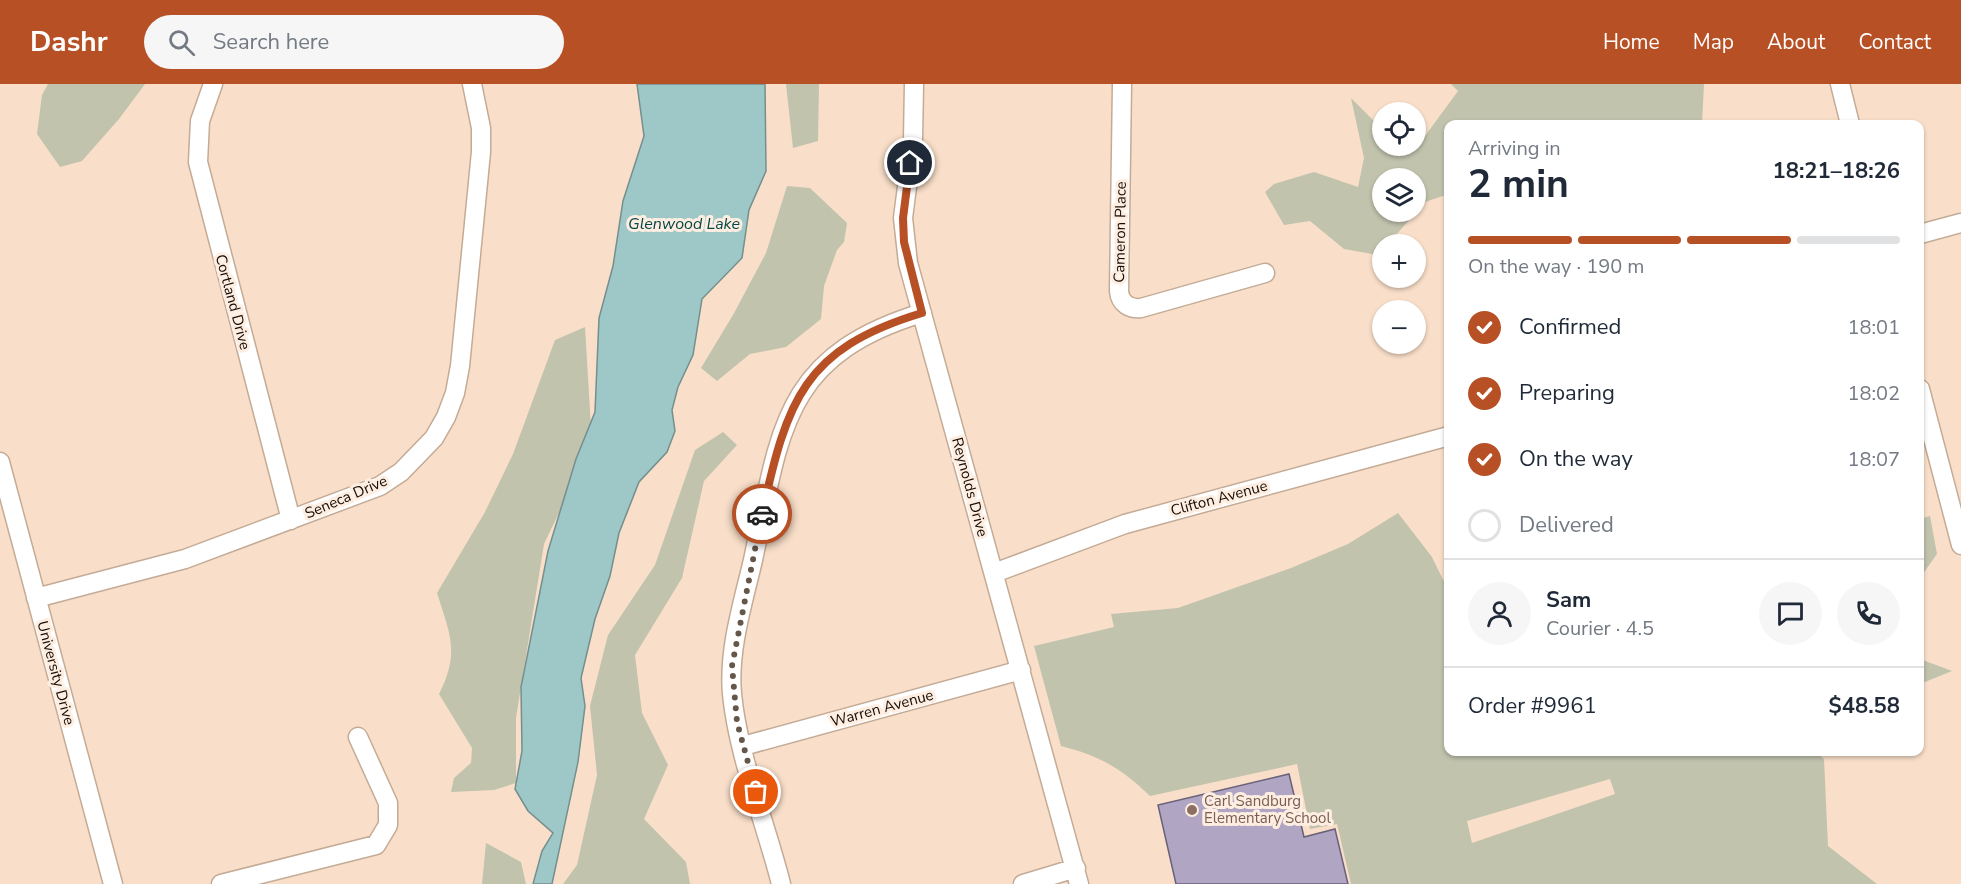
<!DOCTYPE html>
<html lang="en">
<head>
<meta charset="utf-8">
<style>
  body { margin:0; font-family:"Nunito Sans",sans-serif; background:#f6f6f7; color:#1f2937; height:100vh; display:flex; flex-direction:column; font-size:22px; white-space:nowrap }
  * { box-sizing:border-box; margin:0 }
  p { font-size:20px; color:#747a83 }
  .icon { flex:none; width:33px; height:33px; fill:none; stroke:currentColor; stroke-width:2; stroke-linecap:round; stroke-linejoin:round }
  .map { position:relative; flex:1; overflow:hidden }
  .sheet { position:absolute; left:1444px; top:36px; width:480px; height:636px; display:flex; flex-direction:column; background:#fff; border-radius:12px; box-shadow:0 2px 4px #0004 }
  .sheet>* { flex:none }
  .fabs { position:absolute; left:1372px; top:18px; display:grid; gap:12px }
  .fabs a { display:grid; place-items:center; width:54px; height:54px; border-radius:50%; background:#fff; box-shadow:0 2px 4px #0004; font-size:30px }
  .pin { position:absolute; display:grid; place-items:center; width:51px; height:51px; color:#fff; margin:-26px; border:3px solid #fff; border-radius:50%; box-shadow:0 2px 6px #0007 }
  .courier { position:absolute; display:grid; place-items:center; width:60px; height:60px; margin:-30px; border:4px solid #b75125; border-radius:50%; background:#fff; color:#222; box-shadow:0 2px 8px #0007 }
  .summary em { font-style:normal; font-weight:700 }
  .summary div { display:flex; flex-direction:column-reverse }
  .summary { display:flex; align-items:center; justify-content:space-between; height:102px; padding:0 24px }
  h1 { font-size:39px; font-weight:700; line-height:45px }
  .bar { display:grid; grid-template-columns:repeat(4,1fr); gap:9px 6px; align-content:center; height:72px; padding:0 24px }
  .bar i { height:8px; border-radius:4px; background:#e0e1e3 }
  .bar .current { background:#b75125 }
  .bar p { grid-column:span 4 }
  .line { display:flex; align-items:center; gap:15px; padding:0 24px; border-top:2px solid #e0e1e3 }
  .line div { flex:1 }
  .round { display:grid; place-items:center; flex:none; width:63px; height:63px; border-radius:32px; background:#f6f6f7 }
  ol { padding:0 24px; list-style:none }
  li { display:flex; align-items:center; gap:18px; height:66px }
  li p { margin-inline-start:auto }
  li .icon { padding:6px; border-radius:50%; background:#b75125; color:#fff; stroke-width:4 }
  li:last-child { color:#747a83 }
  li i { width:33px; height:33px; border:3px solid #e0e1e3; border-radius:50% }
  header { display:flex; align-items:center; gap:36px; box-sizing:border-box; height:84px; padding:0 30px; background:#b75125; color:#fff }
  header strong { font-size:28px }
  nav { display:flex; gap:33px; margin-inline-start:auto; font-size:21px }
  .search { width:420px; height:54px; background:#f6f6f7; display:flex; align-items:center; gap:15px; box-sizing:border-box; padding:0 21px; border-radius:33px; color:#747a83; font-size:22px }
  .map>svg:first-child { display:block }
  .green { fill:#c1c3ad; fill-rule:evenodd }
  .water { fill:#9ec7c7; stroke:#758f8d; stroke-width:1.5 }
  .building { fill:#b0a6c4; stroke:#696079; stroke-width:1.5 }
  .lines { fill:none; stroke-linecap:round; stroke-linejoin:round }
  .minor-casing { stroke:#c4ab96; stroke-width:21 }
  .minor { stroke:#fff; stroke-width:18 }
  .done { stroke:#65564a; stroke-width:6; stroke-dasharray:0 10.8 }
  .route { stroke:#b75125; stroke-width:8 }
  .education-dot { fill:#8d6e63; stroke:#feeee1; stroke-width:2 }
  .labels { text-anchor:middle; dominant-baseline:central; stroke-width:6; stroke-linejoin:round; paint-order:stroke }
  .street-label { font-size:15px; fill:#160d06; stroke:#feeee1 }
  .education-label { font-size:15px; fill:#785e54; stroke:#feeee1; text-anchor:start }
  .water-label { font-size:16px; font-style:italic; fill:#044646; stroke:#feeee1 }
</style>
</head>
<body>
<header>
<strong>Dashr</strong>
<div class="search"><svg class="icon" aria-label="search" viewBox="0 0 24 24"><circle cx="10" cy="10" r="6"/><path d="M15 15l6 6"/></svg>Search here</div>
<nav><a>Home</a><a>Map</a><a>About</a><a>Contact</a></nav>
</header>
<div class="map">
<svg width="1961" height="800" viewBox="0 0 1961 800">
  <rect width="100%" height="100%" fill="#f9dfc9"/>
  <path class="green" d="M48,0H145L119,35L82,77L60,83L37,50L42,11Z
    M786,0H819L818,57L793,64Z
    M1451,0H1704L1702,40H1449V110L1425,118L1388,160H1383V166L1378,171L1344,165L1310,137L1284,141L1265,108L1274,100L1314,88L1358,103L1364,74L1351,14L1383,46V62L1417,63L1458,7ZM1416,94V128H1383V94Z
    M787,102L810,104L847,139L844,158L837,166L824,202L821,235L786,263L750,270L717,297L701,284L733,231L766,169Z
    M585,243L592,360L544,460L516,634V699L494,706L451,708L454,694L471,679L472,664L439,610C460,569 450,550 437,509L485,428L513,370L555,256Z
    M723,348L737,361L704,397L682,494L635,571L642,629L668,681L644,735L686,778L690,800H563L577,781L597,691L590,622L608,551L655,481L695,366Z
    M1398,429L1432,473L1449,508V668H1816L1824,675L1828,762L1877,800H1351L1337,740L1310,745L1297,680L1150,712C1121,684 1100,672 1061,662L1034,562L1114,543L1111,530L1178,524L1291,484L1348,460ZM1610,695L1615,710L1472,759L1467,737Z
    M1930,432L1937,470L1920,494V435Z
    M1920,575L1952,587L1920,600Z
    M486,759L521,778L526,800H482Z"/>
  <path class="water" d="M637,0H765L766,87L749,126L742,174L702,215L693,271L678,303L672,326L675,347L667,368L639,398L619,449L610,492L595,535L581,594L585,622L578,678L552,800H533L542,767L553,749L528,727L515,705L522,667L521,603L548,467L576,375L595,328L599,234L613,182L623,117L644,52Z"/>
  <path class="building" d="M1289,690L1304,753L1335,745L1348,800H1176L1158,721Z"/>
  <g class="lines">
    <g class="minor-casing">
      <path id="minor" d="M213,0L200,37L198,78L291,436
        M914,0L913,56L903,134L908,179L1079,800
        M1122,0L1119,207C1120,220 1130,225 1141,224L1265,189
        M1840,0L1850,40
        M1920,150L1961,139
        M1920,305L1961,461
        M0,378L113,800
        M994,489L1125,440L1449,352
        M36,514L185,475L380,402L401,388L434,354L446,333L455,309L460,282L481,68V44L472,0
        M743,662L1021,586
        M221,800L376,761L388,741V719L358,653
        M781,800C766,740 738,672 732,610C728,566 743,519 753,476C780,349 781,272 922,229
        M1023,800L1076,784"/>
    </g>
    <use href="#minor" class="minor"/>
  </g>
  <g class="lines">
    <path class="done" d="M756,708L737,638L732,582L762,430"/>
    <path class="route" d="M762,430C787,317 803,265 922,229L904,158L903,134L910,79"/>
  </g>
  <circle class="education-dot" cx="1192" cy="726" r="6"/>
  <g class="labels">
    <g class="street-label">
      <text transform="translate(1120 148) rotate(-89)">Cameron Place</text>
      <text transform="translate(233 218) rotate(75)">Cortland Drive</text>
      <text transform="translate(970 403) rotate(75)">Reynolds Drive</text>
      <text transform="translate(346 413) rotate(-23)">Seneca Drive</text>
      <text transform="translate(1219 414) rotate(-15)">Clifton Avenue</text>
      <text transform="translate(56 589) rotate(75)">University Drive</text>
      <text transform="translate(882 624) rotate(-15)">Warren Avenue</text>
    </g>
    <g class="education-label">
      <text x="1204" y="717">Carl Sandburg<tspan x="1204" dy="17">Elementary School</tspan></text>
    </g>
    <g class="water-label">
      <text x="684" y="140">Glenwood Lake</text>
    </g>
  </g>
</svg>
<div class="fabs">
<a><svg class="icon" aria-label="locate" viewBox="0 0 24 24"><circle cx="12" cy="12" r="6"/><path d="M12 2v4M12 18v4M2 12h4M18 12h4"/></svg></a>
<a><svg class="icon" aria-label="layers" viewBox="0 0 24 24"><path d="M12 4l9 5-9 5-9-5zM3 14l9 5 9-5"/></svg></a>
<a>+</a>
<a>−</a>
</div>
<div class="pin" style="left:756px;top:708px;background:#ea580c"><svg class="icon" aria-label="bag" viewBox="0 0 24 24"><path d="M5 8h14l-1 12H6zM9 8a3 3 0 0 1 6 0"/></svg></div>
<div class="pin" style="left:910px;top:79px;background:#1f2937"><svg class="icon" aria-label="home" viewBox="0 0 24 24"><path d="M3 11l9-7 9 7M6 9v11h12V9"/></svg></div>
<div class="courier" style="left:762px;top:430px"><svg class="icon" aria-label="car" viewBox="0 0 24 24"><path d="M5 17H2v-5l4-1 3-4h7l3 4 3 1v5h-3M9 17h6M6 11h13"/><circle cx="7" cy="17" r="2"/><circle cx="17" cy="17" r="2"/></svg></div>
<section class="sheet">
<div class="summary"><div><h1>2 min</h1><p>Arriving in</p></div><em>18:21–18:26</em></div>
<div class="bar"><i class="current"></i><i class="current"></i><i class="current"></i><i></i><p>On the way · 190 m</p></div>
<ol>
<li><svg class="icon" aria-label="check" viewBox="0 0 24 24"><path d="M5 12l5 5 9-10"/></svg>Confirmed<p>18:01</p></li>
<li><svg class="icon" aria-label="check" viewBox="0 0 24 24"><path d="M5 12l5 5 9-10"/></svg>Preparing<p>18:02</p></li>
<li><svg class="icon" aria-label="check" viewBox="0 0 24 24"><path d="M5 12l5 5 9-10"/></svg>On the way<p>18:07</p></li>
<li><i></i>Delivered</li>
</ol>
<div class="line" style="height:108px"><a class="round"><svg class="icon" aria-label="person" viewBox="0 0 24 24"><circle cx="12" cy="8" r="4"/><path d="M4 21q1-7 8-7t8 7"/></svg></a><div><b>Sam</b><p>Courier · 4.5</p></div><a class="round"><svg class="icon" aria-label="chat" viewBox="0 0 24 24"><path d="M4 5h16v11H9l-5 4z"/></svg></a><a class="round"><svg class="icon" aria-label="phone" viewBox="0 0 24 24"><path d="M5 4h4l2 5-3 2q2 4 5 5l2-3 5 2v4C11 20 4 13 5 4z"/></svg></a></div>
<div class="line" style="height:78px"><div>Order #9961</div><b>$48.58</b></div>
</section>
</div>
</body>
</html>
